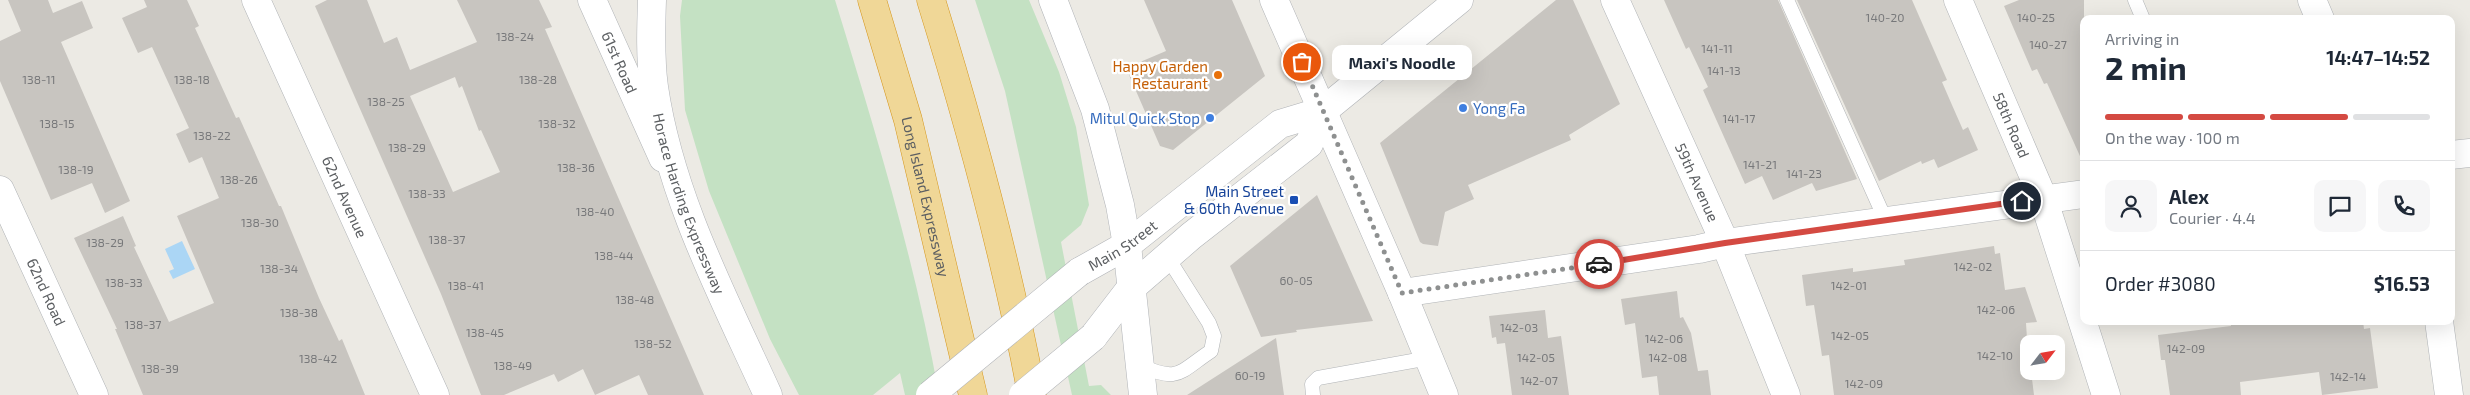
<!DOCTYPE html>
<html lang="en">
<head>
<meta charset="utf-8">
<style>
  body { margin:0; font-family:"Exo 2",sans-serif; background:#f6f6f7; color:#1f2937; height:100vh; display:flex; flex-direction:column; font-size:19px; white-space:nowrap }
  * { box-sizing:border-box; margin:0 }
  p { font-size:16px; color:#747a83 }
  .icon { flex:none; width:28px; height:28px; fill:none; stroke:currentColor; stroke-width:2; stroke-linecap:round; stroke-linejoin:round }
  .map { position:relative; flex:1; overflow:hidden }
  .sheet { position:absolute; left:2080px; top:15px; width:375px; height:310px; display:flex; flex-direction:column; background:#fff; border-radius:10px; box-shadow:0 5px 20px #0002 }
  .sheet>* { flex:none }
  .needle { width:32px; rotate:59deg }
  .buttons { position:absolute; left:2020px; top:335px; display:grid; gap:10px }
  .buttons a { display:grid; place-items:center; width:45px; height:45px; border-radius:10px; background:#fff; box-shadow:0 5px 20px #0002; font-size:25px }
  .pin { position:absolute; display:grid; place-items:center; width:42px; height:42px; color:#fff; margin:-21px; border:2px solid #fff; border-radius:50%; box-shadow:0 1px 5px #0007 }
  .courier { position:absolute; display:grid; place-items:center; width:50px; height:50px; margin:-25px; border:4px solid #d44a42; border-radius:50%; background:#fff; color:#222; box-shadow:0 1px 6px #0007 }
  .bubble { position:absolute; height:35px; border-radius:10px; background:#fff; box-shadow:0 5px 20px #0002; font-size:16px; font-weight:700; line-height:35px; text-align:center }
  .headline em { font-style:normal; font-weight:700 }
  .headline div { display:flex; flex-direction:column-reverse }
  .headline { display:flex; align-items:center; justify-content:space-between; height:85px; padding:0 25px }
  h1 { font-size:32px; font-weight:700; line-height:38px }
  .bar { display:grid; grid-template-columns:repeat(4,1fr); gap:8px 5px; align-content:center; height:60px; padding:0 25px }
  .bar i { height:6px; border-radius:4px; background:#e0e1e3 }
  .bar .on { background:#d44a42 }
  .bar p { grid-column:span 4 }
  .line { display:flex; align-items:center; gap:12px; padding:0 25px; border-top:1px solid #e0e1e3 }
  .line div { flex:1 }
  .round { display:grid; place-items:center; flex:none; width:52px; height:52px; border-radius:10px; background:#f6f6f7 }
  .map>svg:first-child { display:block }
  .green { fill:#c4e1c3 }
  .water { fill:#abd6f5 }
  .building { fill:#c8c5c0; fill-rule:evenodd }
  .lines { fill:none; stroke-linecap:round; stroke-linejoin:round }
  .lane-casing { stroke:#b1b4b7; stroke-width:15 }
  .street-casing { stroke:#b1b4b7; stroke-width:29 }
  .secondary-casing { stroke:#b0b3b7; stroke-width:29 }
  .highway-casing { stroke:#d5961b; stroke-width:29 }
  .lane { stroke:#fff; stroke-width:14 }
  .street { stroke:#fff; stroke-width:28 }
  .secondary { stroke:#fff; stroke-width:28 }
  .highway { stroke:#f0d797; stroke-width:28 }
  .secondary-bridge-casing { stroke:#b0b3b7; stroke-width:29; stroke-linecap:butt }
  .secondary-bridge { stroke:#fff; stroke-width:28 }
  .done { stroke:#8e9090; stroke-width:5; stroke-dasharray:0 9 }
  .route { stroke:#d44a42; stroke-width:6 }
  .food-dot { fill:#e8710a; stroke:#fff; stroke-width:2 }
  .shop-dot { fill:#3f7fe0; stroke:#fff; stroke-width:2 }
  .transit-dot { fill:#1a4fb4; stroke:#fff; stroke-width:2 }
  .labels { text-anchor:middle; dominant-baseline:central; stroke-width:4.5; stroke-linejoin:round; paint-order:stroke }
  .number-label { font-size:12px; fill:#77787a }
  .street-label { font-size:15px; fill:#5c5f62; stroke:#fff }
  .food-label { font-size:15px; fill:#c56008; stroke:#fff; text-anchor:end }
  .shop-label { font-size:15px; fill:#366cbe; stroke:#fff; text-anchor:start }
  .transit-label { font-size:15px; fill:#164399; stroke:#fff; text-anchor:end }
</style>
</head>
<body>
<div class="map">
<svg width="2470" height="395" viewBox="0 0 2470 395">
  <rect width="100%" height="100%" fill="#eceae4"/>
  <path class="green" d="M682,0H835C875,130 915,261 939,395H905L900,373L873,395H799L770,339L709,191L685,110L680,16Z
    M975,0H1029L1059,72L1076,127L1089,205L1081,225L1061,242L1089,386L1101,385L1111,395H1072L1005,91Z"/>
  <path class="water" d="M182,241L195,269L173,279L169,271L174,269L165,249Z"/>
  <path class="building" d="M8,0H48L53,13L82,1L93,28L61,42L130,201L105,213L92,183L51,200L0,81V41L21,31Z
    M144,0H187L199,26L195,28L236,118L239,117L279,206H281L319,298L339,341L342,339L365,395H143L115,329H117L74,238L123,216L136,246L134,247L169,322L214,303L177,216L219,198L202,157L189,163L176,134L189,128L152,47L138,53L122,18L147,7Z
    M327,0H367L384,43L397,37L410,70L477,42L457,0H539L552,27L545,29L704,395H648L639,375L595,395L583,369L558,382L554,374L504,395H481L441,294L315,6ZM455,77L459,88L462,86L479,131L481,130L500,172L453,192L410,96Z
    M1144,0H1232L1265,76L1173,150L1160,146L1126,68L1166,51Z
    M1556,0H1573L1620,104L1569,135L1571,140L1468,185L1474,199L1445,212L1438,246L1423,244L1420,242L1380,143Z
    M1664,0H1778L1857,179L1816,191L1812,183L1773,200L1762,176L1745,184L1703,90L1708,87L1689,47L1686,49Z
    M1797,0H1912L1947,80L1942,82L1952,105L1963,130L1968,127L1978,150L1938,168L1934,159L1922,164L1921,161L1879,181Z
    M2019,0H2084V165L2047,83L2044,84L2037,69L2032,71L2004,6Z
    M1317,195L1373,321L1296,330L1297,332L1261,337L1230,266Z
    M1994,246L1995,254L2000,253L2005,290L2025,287L2037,322L2026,323L2029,371H2031L2034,395H1834L1829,355L1822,356L1814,305L1806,306L1802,275L1853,268V272L1905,265L1904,260Z
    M1677,291L1680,318L1683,317L1691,333L1698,371L1708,370L1711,395H1659L1657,376L1642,378L1635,323L1625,325L1621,299Z
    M1545,310L1548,338L1561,336L1569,395H1512L1505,343L1497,344L1496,337L1492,338L1489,316Z
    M2230,321H2363L2364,329L2370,328L2378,388L2322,395L2319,372L2240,382L2241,395H2170L2165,360H2161L2158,335L2231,326Z
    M1276,338L1284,395H1187Z"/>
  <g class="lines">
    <g class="lane-casing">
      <path id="lane" d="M1787,0L1886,221
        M2135,0L2143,19
        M1139,365C1179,383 1178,373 1211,351L1214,336L1209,323L1168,258
        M1313,395L1312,384L1318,378L1429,358"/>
    </g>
    <g class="street-casing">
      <g id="street">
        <path id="s1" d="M256,0L435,395"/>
        <path id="s2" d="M592,0L663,158"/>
        <path d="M1274,0L1402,293L1444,395"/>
        <path id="s3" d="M1615,0L1725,243L1786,395"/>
        <path id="s4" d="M1958,0L2043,198L2106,395"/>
        <path d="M2312,0L2320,19"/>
        <path d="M2451,155L2470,153"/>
        <path id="s5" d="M0,190L94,395"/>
        <path d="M1402,293L1699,249L1725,243L2084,194"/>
        <path d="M2439,321L2449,395"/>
      </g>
    </g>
    <g class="secondary-casing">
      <g id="secondary">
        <path id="s6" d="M652,0C651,28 650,59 654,87C670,196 723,296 768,395"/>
        <path d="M1053,0L1095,109L1120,205L1127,245L1143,395"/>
        <path id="s7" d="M1079,272L1127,245L1280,124L1323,111L1459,0"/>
        <path d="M1093,337L1130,289L1191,236L1309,144L1323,111"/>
      </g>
    </g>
    <g class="highway-casing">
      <g id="highway">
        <path id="s8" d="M872,0L908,120L973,395"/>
        <path d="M931,0C971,129 1007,262 1032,395"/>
      </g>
    </g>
    <use href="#lane" class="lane"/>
    <use href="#street" class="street"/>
    <use href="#secondary" class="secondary"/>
    <use href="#highway" class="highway"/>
    <g class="secondary-bridge-casing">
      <path id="secondary-bridge" d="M930,395L1079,272
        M1023,395L1093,337"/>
    </g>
    <use href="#secondary-bridge" class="secondary-bridge"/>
  </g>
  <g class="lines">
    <path class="done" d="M1302,62L1402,293L1599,264"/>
    <path class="route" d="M1599,264L1725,243L2022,201"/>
  </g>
  <circle class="food-dot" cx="1218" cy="75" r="5"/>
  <g class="shop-dot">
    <circle cx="1463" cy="108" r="5"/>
    <circle cx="1210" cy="118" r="5"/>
  </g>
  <rect class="transit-dot" x="1289" y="195" width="10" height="10" rx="2.5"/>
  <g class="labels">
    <g class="number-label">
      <text x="1885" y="17">140-20</text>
      <text x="2036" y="17">140-25</text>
      <text x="515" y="36">138-24</text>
      <text x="2048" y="44">140-27</text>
      <text x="1717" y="48">141-11</text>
      <text x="1724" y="70">141-13</text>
      <text x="39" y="79">138-11</text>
      <text x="192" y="79">138-18</text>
      <text x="538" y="79">138-28</text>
      <text x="386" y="101">138-25</text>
      <text x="1739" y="118">141-17</text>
      <text x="57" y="123">138-15</text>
      <text x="557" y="123">138-32</text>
      <text x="212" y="135">138-22</text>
      <text x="407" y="147">138-29</text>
      <text x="1760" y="164">141-21</text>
      <text x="576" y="167">138-36</text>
      <text x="76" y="169">138-19</text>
      <text x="1804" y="173">141-23</text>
      <text x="239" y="179">138-26</text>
      <text x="427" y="193">138-33</text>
      <text x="595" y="211">138-40</text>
      <text x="260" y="222">138-30</text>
      <text x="447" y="239">138-37</text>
      <text x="105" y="242">138-29</text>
      <text x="614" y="255">138-44</text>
      <text x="1973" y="266">142-02</text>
      <text x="279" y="268">138-34</text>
      <text x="1296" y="280">60-05</text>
      <text x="124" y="282">138-33</text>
      <text x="466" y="285">138-41</text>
      <text x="1849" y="285">142-01</text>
      <text x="635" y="299">138-48</text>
      <text x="1996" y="309">142-06</text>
      <text x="299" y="312">138-38</text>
      <text x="143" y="324">138-37</text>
      <text x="1519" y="327">142-03</text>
      <text x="485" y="332">138-45</text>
      <text x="1850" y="335">142-05</text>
      <text x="1664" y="338">142-06</text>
      <text x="653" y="343">138-52</text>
      <text x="2186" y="348">142-09</text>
      <text x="1995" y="355">142-10</text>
      <text x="1536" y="357">142-05</text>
      <text x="1668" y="357">142-08</text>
      <text x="318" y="358">138-42</text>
      <text x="513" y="365">138-49</text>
      <text x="160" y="368">138-39</text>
      <text x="1250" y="375">60-19</text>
      <text x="2348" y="376">142-14</text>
      <text x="1539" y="380">142-07</text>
      <text x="1864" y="383">142-09</text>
    </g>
    <g class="street-label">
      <text stroke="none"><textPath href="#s2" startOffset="68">61st Road</textPath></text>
      <text stroke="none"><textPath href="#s4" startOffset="136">58th Road</textPath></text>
      <text stroke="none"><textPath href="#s3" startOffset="200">59th Avenue</textPath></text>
      <text stroke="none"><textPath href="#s8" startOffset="204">Long Island Expressway</textPath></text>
      <text stroke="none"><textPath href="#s1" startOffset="216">62nd Avenue</textPath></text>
      <text stroke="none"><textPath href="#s6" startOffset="209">Horace Harding Expressway</textPath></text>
      <text stroke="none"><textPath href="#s7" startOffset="51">Main Street</textPath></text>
      <text stroke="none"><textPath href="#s5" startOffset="112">62nd Road</textPath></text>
    </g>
    <g class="food-label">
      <text x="1208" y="66">Happy Garden<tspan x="1208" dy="17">Restaurant</tspan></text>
    </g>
    <g class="shop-label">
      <text x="1473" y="108">Yong Fa</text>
      <text x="1200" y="118" text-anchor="end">Mitul Quick Stop</text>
    </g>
    <g class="transit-label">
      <text x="1284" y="191">Main Street<tspan x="1284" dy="17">&amp; 60th Avenue</tspan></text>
    </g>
  </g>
</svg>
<div class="buttons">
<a><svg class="needle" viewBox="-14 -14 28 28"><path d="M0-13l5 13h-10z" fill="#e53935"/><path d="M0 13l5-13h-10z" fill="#747a83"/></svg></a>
</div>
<div class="pin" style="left:1302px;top:62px;background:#ea580c"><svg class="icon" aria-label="bag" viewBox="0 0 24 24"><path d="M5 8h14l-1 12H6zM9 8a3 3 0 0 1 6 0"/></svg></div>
<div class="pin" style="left:2022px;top:201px;background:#1f2937"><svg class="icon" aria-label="home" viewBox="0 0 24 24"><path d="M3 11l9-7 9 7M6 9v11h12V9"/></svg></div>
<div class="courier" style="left:1599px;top:264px"><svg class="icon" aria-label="car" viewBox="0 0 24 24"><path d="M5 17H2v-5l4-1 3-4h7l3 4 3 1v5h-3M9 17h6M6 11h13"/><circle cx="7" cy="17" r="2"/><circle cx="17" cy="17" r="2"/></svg></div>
<div class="bubble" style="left:1332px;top:45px;width:140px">Maxi's Noodle</div>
<section class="sheet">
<div class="headline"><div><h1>2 min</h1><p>Arriving in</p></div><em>14:47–14:52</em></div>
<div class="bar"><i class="on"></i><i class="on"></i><i class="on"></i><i></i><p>On the way · 100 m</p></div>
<div class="line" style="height:90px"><a class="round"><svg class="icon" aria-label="person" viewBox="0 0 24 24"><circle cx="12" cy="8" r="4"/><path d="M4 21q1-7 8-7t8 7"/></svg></a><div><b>Alex</b><p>Courier · 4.4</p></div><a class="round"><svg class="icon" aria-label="chat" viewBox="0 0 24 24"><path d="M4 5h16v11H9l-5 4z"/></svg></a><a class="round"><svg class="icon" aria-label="phone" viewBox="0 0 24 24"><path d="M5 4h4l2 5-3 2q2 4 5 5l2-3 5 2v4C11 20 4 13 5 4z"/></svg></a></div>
<div class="line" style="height:65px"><div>Order #3080</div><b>$16.53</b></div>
</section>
</div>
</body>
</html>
